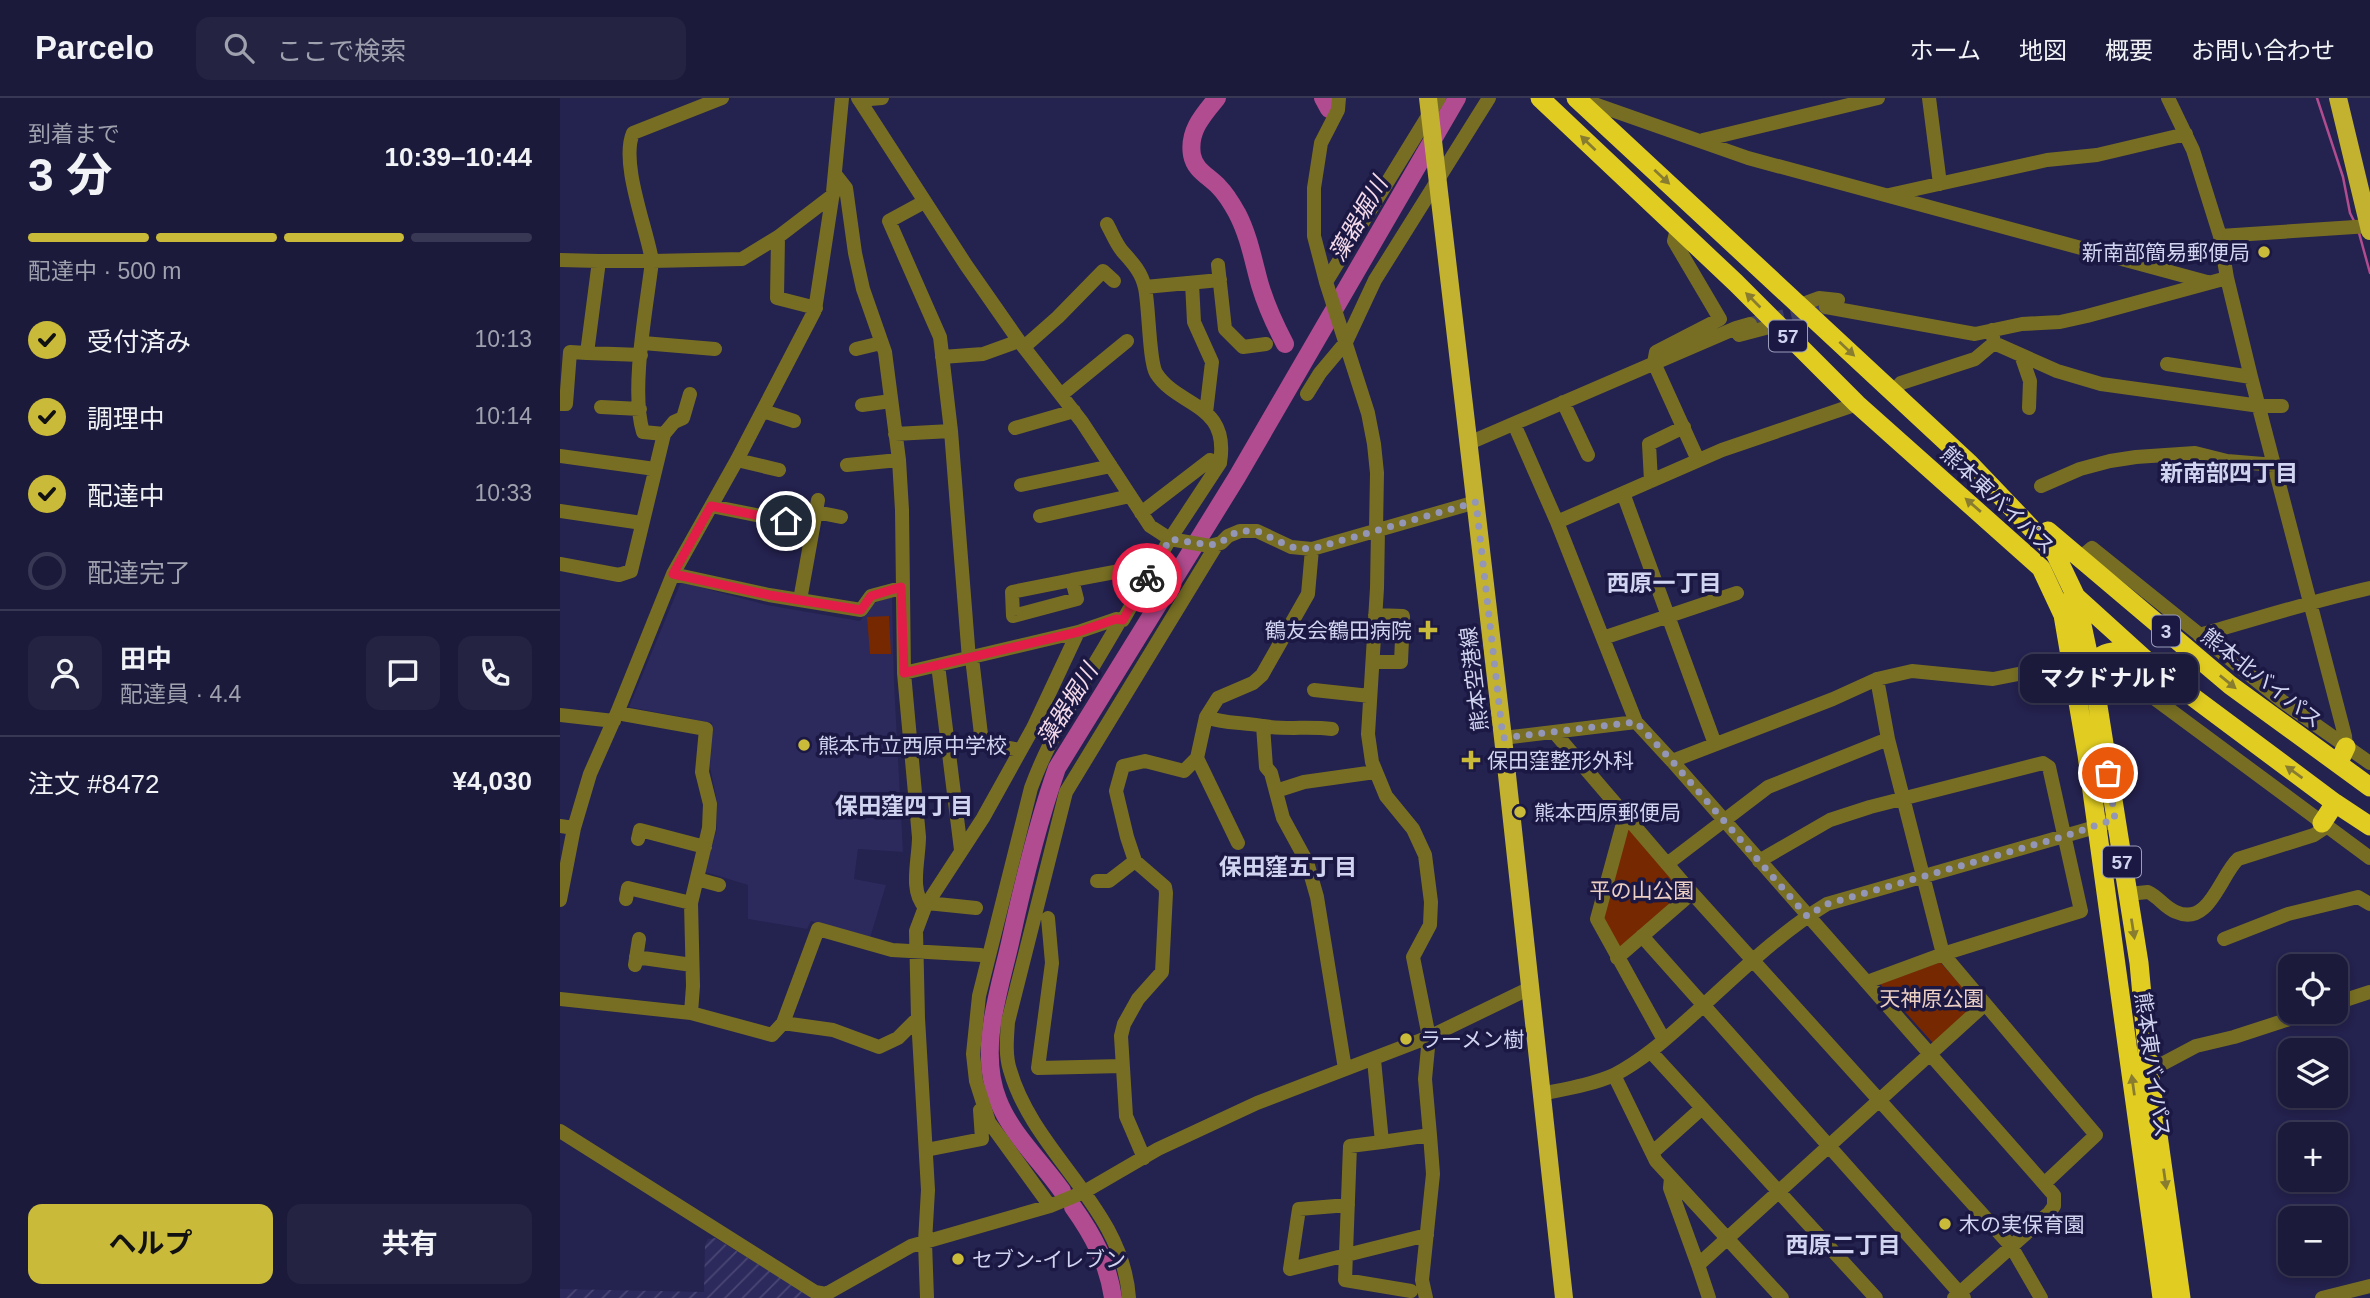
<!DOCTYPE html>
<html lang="ja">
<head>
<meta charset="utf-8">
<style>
  body { margin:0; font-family:Helvetica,"Noto Sans JP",sans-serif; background:#242342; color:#f1f3f6; height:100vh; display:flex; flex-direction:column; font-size:26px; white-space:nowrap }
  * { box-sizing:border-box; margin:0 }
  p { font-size:23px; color:#a0a1af }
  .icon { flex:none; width:38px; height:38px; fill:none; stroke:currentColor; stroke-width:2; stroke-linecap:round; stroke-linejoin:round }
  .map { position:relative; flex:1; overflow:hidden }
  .panel { display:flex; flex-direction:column; background:#1b1a3a; width:560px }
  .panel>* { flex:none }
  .fabs { position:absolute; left:1718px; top:856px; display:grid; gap:14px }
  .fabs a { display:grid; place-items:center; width:70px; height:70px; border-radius:14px; background:#1b1a3a; box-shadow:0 4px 10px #0003,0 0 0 2px #393854; font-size:35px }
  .pin { position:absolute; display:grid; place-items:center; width:60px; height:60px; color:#fff; margin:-30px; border:4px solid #fff; border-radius:50%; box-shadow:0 2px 7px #0007 }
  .courier { position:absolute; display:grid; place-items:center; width:70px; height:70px; margin:-35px; border:5px solid #e11d48; border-radius:50%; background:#fff; color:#222; box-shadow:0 2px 9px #0007 }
  .bubble { position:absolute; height:49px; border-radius:14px; background:#1b1a3a; box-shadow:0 4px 10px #0003,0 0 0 2px #393854; font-size:23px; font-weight:700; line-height:49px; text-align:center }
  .summary em { font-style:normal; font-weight:700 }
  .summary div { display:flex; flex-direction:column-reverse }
  .summary { display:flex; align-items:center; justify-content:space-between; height:119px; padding:0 28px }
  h1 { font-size:46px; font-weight:700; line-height:52px }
  .bar { display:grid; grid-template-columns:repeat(4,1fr); gap:10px 7px; align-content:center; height:84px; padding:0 28px }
  .bar i { height:9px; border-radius:5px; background:#393854 }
  .bar .selected { background:#caba3a }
  .bar p { grid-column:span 4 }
  .line { display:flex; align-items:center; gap:18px; padding:0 28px; border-top:2px solid #393854 }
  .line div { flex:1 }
  .round { display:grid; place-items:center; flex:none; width:74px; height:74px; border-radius:14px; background:#242342 }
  ol { padding:0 28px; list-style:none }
  li { display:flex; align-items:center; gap:21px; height:77px }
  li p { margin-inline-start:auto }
  li .icon { padding:7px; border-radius:50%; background:#caba3a; color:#111; stroke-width:4 }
  li:last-child { color:#a0a1af }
  li i { width:38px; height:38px; border:4px solid #393854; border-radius:50% }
  .primary-button { display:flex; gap:14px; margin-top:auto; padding:14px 28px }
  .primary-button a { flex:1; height:80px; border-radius:14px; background:#caba3a; color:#111; font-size:28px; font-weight:700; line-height:80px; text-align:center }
  .primary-button a+a { background:#242342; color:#f1f3f6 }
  header { display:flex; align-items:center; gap:42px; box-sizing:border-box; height:98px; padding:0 35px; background:#1b1a3a; border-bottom:2px solid #393854 }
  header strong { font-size:33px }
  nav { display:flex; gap:38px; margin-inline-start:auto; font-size:24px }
  .search { width:490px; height:63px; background:#242342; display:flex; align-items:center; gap:18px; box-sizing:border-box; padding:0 24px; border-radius:14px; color:#a0a1af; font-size:26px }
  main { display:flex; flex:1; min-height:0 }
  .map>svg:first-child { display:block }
  .built { fill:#2c295c }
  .industrial { fill:url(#industrial-furrows) }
  .green { fill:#762900 }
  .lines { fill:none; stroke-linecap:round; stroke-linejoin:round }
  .stream { stroke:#b04c8f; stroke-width:2.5 }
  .river { stroke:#b04c8f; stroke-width:18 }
  .minor-tunnel { stroke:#3e3d66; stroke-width:14; stroke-dasharray:14 7; stroke-linecap:butt }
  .minor { stroke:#776e23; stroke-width:14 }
  .major { stroke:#c2b22f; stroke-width:18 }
  .highway { stroke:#e1cd22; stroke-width:19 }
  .oneway { fill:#887c31 }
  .done { stroke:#9496b7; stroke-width:7; stroke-dasharray:0 12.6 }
  .route { stroke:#e11d48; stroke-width:9 }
  .poi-dot { fill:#caba3a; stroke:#1b1843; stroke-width:2.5 }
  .labels { text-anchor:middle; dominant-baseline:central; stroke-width:7; stroke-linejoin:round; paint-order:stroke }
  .shield { fill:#1b1843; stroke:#9a9cbc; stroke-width:2 }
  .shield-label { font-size:19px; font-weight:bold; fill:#d1d4f0 }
  .poi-label { font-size:21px; fill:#d1d4f0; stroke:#1b1843; text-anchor:start }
  .street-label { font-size:21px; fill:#d1d4f0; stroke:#1b1843 }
  .park-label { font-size:21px; fill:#eccfc3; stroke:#1b1843 }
  .water-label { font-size:23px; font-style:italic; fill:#f5daea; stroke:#1b1843 }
  .neighbourhood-label { font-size:23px; font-weight:bold; fill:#d1d4f0; stroke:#1b1843 }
</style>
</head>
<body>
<header>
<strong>Parcelo</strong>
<div class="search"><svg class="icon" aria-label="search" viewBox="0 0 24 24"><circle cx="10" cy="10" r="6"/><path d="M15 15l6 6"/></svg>ここで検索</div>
<nav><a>ホーム</a><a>地図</a><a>概要</a><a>お問い合わせ</a></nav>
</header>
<main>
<section class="panel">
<div class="summary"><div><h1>3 分</h1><p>到着まで</p></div><em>10:39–10:44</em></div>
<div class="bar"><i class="selected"></i><i class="selected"></i><i class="selected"></i><i></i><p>配達中 · 500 m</p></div>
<ol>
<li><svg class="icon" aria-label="check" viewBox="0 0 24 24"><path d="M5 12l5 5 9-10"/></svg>受付済み<p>10:13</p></li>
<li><svg class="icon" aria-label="check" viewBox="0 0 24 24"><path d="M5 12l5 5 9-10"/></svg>調理中<p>10:14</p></li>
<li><svg class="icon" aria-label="check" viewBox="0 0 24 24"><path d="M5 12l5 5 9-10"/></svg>配達中<p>10:33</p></li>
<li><i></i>配達完了</li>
</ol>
<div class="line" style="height:126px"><a class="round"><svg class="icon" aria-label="person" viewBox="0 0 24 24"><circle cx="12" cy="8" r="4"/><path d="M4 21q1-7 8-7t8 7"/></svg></a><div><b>田中</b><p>配達員 · 4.4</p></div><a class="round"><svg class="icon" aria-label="chat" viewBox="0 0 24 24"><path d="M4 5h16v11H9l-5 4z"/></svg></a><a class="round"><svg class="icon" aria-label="phone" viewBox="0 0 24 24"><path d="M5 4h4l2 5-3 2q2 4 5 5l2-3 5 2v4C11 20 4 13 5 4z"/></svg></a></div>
<div class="line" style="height:91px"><div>注文 #8472</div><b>¥4,030</b></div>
<div class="primary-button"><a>ヘルプ</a><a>共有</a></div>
</section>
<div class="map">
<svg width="1810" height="1200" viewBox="0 0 1810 1200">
  <defs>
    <pattern id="industrial-furrows" width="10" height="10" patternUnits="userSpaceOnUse" patternTransform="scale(1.75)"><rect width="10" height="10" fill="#2c295c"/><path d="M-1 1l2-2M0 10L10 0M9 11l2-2" fill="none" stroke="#4a4774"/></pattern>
  </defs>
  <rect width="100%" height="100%" fill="#24224e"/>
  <path class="built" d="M121,484L207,507L300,523L312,506L332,498L334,584L343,754L298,751L294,781L326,787L310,840L251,823L247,831L188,821V787L145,774L157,730V704L150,669L152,625L69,609Z"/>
  <path class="industrial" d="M155,1140L254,1200H0V1191L144,1194L145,1147L148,1141Z"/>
  <path class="green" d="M329,518L331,556H310L307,519Z
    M1068,728L1125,793L1061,853L1040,816Z
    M1380,864L1417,905L1373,945L1320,886Z"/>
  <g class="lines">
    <path class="stream" d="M1757,0L1783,79L1790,115L1795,125
      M1799,135L1810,175"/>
    <path class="river" d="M657,0C643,17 628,33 632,57C635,73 649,78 659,89C666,96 672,106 677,115C689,138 693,162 700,187C706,207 715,227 725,246
      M763,0L769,11
      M502,1093C481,1063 451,1036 438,1002C418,952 439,894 450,845C463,785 477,727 497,670L677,379L897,0
      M513,1109C533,1137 548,1165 553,1200"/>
    <path class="minor-tunnel" d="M1190,226L1266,209"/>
    <path class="minor" d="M162,0L73,35C60,65 87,131 92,163L182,161L218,139L273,97
      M298,0L406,167L459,243L522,324L590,428L610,441L650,448L661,445L668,438L680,433H697L731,449L752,451L916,404
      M779,0L778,12L761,45L754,90V138L766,184L808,315L814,346L817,375L816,433
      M1369,0L1380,86
      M1608,0L1633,52L1660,138L1667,180L1691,279L1785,638L1786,649
      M1020,1L1188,60L1647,184
      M299,2L322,0
      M1143,42L1318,0
      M275,76L286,90L295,155L303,191L325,254L339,362L342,412L344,575L359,739C359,762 349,793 365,809
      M1329,97L1487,62L1537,57L1626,36
      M364,104L329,123L380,239L391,333L409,561
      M1117,131L1114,143L1160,221L1096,254L1094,265L1138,362
      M1660,138L1810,128
      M218,139L217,200L256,210
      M0,162L39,163
      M658,167L665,231L683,249L706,246
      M766,184L879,0
      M632,185L634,224L652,264L646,315
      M585,189L660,182
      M1240,207L1259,200L1278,202
      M1266,209L1415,236L1462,226L1500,224L1527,218L1667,180
      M1432,232L1434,245L1497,273L1541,286L1700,308H1722
      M1179,237L1217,227
      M83,245L155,251
      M464,249L498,219L543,173L554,183
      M296,251L321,245
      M81,257L27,255L39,163H92C87,207 70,292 83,334L104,336
      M1461,257L1470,283L1469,310
      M382,259L423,256L459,243
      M1607,266L1691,279
      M1333,294L1341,285L1415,261L1434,245
      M747,296L760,275L786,244L815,182L929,0
      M501,297L567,243
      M1003,304L1028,357
      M1,306H6L10,254L27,255
      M302,307L331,303
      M41,309L80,311
      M203,313L234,323
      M954,326L997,424L1076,624L1112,663L1494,1097V1108L1489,1115L1394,1200
      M455,330L514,313
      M335,336L391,333
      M909,345L1176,230L1190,226
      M0,358L95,371
      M177,362L219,372
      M287,367L339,362
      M1091,383L1089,346L1124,329
      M461,387L551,368
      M1481,388L1520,371L1550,363L1576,359L1635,355L1667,363L1715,367
      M1063,395L1155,646
      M151,408L226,423
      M0,413L82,425
      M256,414L281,419
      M581,415L650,362
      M480,418L570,398
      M997,424L1162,352L1297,306
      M818,432L817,490L808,636L812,664L826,698L853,731L865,757L871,804L870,827L853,859L869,939L865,981L870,1037
      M1520,460L1532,450L1722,603L1810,665
      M0,466L59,477L71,473L104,336L114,324L123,320L130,296
      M113,476L209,497L301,512L311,498L341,490
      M512,482L452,494L453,518L517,501L512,482L576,470L580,492
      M240,502L258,402
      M1639,537C1696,521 1752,503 1810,490
      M1043,540L1177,495
      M412,560L422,645L460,652
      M813,564H841L843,518L815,517
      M378,567L401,752
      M344,575L518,534L556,521L563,522L610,441L660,365C670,304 618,310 596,275C589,263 589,208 585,190C582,175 573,165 563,154C556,146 552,135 547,126
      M1317,581L1328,641L1383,856L1536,1037L1485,1085
      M1534,583H1571L1810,760
      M754,592L810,598
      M57,615L146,631L142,674L150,706L149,730L131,805L133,888L131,915
      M0,617L54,623
      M646,619C664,626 684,624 703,628L706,669L711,675L723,720L747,764L757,799L785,971
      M703,628C726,632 749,628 772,631
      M994,634L1132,795L1451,1148L1481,1200
      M943,640L1076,624
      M1112,663L1273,601L1317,581L1352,573L1433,581L1484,571L1513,569
      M716,693L744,684L815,674
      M1065,718L1037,821L1104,942
      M0,728L14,730
      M78,741L80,732L145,749
      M678,745L637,660L646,619L658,600L693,585L702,577L748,496L752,451
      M1199,763L1270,722L1310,709L1483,665L1489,669L1521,813L1383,856L1307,884
      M1107,766L1208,689L1328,641
      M137,781L159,787
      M537,783H549L575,763
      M1568,796L1588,794C1599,799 1605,810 1616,814C1649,829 1660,778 1678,761L1754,737L1766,729
      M66,801L68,790L131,805
      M0,802L14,730L30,676L57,615L113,476L177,362L255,212L273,94L282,0
      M367,805L416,810
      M488,820L492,865L478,970L562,968
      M1082,838L1404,1200
      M1664,841L1728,816L1798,799L1810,806
      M76,859L132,867
      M1057,860L1132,795
      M75,867L79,841
      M0,901L131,915L212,937L223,925L258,831L332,852L421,857
      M1776,905L1810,894
      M223,925L273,932L319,949L338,940L358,920
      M1091,954L1316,1200
      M814,962L822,1044L870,1037L873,1076L862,1182L866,1200
      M1589,973L1636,948L1674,939L1751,914
      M1054,977L1096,1063L1222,1200
      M981,996C1005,991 1031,987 1054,977C1085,961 1109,938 1135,915C1177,877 1219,835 1267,806L1539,728L1555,721
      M0,1033L255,1194L266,1196L351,1148L490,1108L524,1094L598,1051L697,1005L869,939L970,890
      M822,1044L790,1048L785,1182L851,1193
      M366,1052L422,1041L420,1012
      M1092,1055L1142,1010
      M584,1060L566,1018L561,938L564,926L578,901L602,874L606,795L605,789L575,763L567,739L556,693L563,668L585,663L624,673L637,660
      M1111,1080L1110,1090L1138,1167
      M788,1107L739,1111L730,1171L867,1137
      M490,1108L429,1024L416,983L413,956L419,898L471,690C493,630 529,577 561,521
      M367,1200L365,1144L368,1092L358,920L356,833L365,809L423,720L473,630L518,534
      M569,1200C563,1109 474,1056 450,972C445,957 447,939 448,924L506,694L657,446
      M1149,1200L1138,1167L1424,907
      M1762,1200L1810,1188"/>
    <path class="major" d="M868,0L943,640L1004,1200
      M1778,0L1810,133"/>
    <path class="highway" d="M980,0L1176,185L1297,306L1481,470L1503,517L1527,657L1602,1200
      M1016,0L1410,366L1495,455L1516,499L1534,583L1579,865L1589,973L1621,1200
      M1488,433L1670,587L1810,689
      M1513,496L1598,573L1775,705L1810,728
      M1532,574C1537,547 1565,552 1583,561
      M1778,666L1786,649
      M1762,725L1775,705"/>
  </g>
  <defs><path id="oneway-solid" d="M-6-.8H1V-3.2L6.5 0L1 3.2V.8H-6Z" transform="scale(1.75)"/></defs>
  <g class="oneway">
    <use href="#oneway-solid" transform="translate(1028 45) rotate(-136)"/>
    <use href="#oneway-solid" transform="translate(1102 79) rotate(43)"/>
    <use href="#oneway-solid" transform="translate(1193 202) rotate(-135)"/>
    <use href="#oneway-solid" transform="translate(1287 251) rotate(43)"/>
    <use href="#oneway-solid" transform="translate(1413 407) rotate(-139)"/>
    <use href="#oneway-solid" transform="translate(1668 584) rotate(39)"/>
    <use href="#oneway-solid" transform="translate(1734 674) rotate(-144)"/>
    <use href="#oneway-solid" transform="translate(1573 831) rotate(81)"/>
    <use href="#oneway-solid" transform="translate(1573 987) rotate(-98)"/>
    <use href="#oneway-solid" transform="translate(1605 1081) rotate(82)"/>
  </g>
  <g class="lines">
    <path class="done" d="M587,480L610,441L650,447L661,445L668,438L680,433H697L731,449L752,451L916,404L943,640L1076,624L1112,663L1247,818L1267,806L1505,738L1555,721L1548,675"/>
    <path class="route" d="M226,423L151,408L113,476L209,497L301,512L311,498L341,489L344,575L518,534L556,521L563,522L587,480"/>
  </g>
  <g class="poi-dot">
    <circle cx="1704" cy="154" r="7"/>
    <path d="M864.5 521.5h7v7h7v7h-7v7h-7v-7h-7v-7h7z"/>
    <circle cx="244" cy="647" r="7"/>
    <path d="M907.5 651.5h7v7h7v7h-7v7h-7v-7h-7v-7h7z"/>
    <circle cx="960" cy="714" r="7"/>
    <circle cx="846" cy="941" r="7"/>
    <circle cx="1385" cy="1126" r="7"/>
    <circle cx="398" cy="1161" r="7"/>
  </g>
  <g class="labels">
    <g class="shield">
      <rect x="1209" y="222.5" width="38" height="31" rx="5"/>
      <rect x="1592" y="517.5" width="28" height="31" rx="5"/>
      <rect x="1543" y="748.5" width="38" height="31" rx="5"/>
    </g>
    <g class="shield-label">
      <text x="1228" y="238">57</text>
      <text x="1606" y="533">3</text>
      <text x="1562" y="764">57</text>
    </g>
    <g class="poi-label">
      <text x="1690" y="154" text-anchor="end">新南部簡易郵便局</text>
      <text x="852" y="532" text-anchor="end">鶴友会鶴田病院</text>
      <text x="258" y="647">熊本市立西原中学校</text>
      <text x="927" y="662">保田窪整形外科</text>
      <text x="974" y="714">熊本西原郵便局</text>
      <text x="860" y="941">ラーメン樹</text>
      <text x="1399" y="1126">木の実保育園</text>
      <text x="412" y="1161">セブン-イレブン</text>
    </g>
    <g class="street-label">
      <text transform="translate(1438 402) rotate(43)">熊本東バイパス</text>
      <text transform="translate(1702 580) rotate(38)">熊本北バイパス</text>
      <text transform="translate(914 581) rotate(-97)">熊本空港線</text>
      <text transform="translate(1593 967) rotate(82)">熊本東バイパス</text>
    </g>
    <g class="park-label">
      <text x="1082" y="792">平の山公園</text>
      <text x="1372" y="900">天神原公園</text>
    </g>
    <g class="water-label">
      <text transform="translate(798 121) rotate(-60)">藻器堀川</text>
      <text transform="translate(507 607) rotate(-58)">藻器堀川</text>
    </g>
    <g class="neighbourhood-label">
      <text x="1669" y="375">新南部四丁目</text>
      <text x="1104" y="485">西原一丁目</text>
      <text x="344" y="708">保田窪四丁目</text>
      <text x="728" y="769">保田窪五丁目</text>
      <text x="1283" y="1147">西原二丁目</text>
    </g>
  </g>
</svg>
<div class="fabs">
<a><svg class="icon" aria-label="locate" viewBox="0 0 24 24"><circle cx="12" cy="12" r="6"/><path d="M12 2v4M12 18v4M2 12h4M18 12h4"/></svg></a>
<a><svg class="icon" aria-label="layers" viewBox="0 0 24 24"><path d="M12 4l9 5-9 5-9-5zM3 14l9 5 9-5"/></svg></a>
<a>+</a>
<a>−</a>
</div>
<div class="pin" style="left:1548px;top:675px;background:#ea580c"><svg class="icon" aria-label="bag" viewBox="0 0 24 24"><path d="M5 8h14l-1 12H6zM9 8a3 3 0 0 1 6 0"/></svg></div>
<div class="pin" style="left:226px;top:423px;background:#1f2937"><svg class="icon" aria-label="home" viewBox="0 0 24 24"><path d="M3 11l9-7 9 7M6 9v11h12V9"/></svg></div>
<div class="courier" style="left:587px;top:480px"><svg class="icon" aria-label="bike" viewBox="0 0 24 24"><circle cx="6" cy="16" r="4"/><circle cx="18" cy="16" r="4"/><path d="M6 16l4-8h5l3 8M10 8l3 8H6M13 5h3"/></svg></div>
<div class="bubble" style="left:1460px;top:556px;width:178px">マクドナルド</div>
</div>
</main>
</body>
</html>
